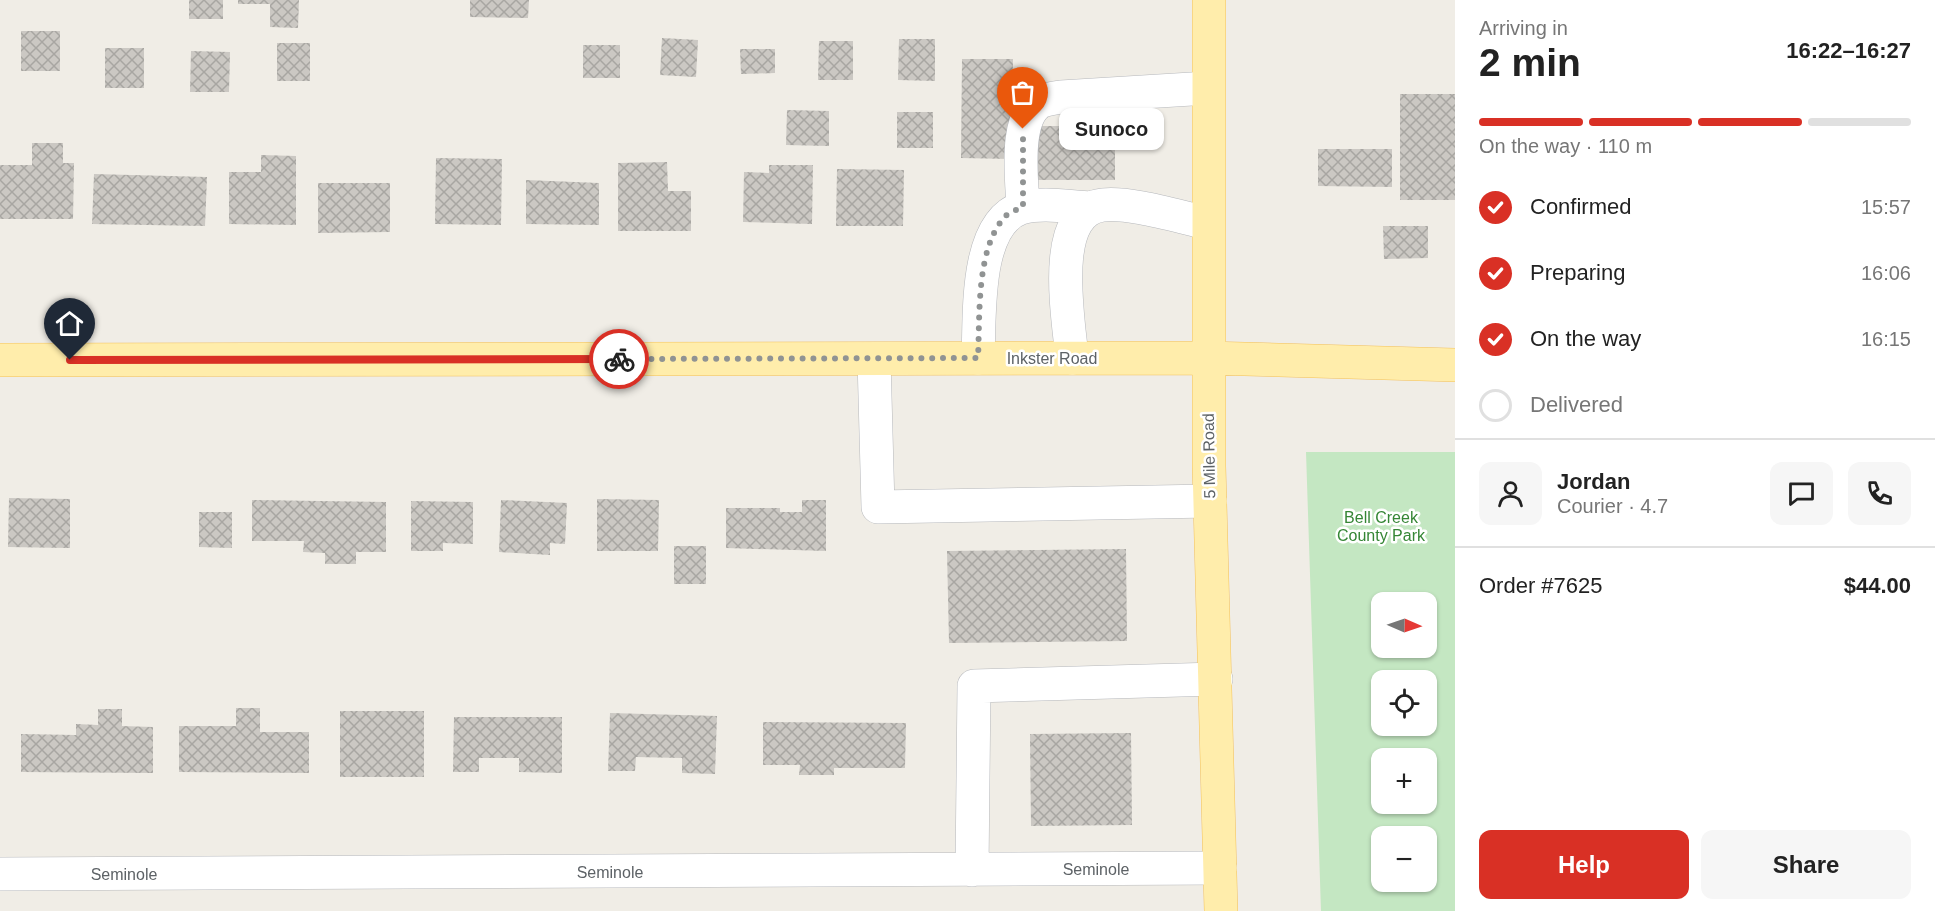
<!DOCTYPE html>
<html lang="en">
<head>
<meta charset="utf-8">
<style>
  body { margin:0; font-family:Arial,sans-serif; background:#f6f6f6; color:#222; height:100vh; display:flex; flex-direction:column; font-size:22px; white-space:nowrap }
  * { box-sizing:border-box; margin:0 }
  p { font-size:20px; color:#767676 }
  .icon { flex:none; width:33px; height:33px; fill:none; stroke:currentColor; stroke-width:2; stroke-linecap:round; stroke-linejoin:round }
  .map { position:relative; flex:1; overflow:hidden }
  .side { display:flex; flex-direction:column; background:#fff; width:480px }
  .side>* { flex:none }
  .needle { width:39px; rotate:92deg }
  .buttons { position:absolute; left:1371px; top:592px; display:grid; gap:12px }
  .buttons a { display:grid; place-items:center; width:66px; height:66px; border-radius:12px; background:#fff; box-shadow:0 2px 4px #0004; font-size:30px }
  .pin { position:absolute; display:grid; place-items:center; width:51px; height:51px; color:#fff; margin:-62px -26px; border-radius:50% 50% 50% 0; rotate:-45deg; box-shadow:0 0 6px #0007 }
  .pin .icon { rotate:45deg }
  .courier { position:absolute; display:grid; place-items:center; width:60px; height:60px; margin:-30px; border:4px solid #d93025; border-radius:50%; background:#fff; color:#222; box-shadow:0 2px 8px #0007 }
  .bubble { position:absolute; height:42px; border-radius:12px; background:#fff; box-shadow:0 2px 4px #0004; font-size:20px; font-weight:700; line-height:42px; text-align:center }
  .overview em { font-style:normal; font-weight:700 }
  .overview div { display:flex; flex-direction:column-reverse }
  .overview { display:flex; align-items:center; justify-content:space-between; height:102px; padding:0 24px }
  h1 { font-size:39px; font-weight:700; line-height:45px }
  .bar { display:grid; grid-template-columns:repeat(4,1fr); gap:9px 6px; align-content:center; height:72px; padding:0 24px }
  .bar i { height:8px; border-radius:4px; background:#e0e0e0 }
  .bar .on { background:#d93025 }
  .bar p { grid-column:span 4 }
  .line { display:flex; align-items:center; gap:15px; padding:0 24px; border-top:2px solid #e0e0e0 }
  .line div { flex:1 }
  .round { display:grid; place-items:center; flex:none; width:63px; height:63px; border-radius:12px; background:#f6f6f6 }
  ol { padding:0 24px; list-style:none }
  li { display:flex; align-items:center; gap:18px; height:66px }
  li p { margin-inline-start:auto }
  li .icon { padding:6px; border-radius:50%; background:#d93025; color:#fff; stroke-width:4 }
  li:last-child { color:#767676 }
  li i { width:33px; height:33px; border:3px solid #e0e0e0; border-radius:50% }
  .button { display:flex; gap:12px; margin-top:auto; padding:12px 24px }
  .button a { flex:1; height:69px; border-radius:12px; background:#d93025; color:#fff; font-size:24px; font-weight:700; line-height:69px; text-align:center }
  .button a+a { background:#f6f6f6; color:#222 }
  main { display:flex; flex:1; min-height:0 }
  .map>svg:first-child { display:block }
  .green { fill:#c4e7c2; fill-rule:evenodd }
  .building { fill:url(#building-cross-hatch) }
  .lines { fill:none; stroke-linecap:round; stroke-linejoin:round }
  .minor-casing { stroke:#b6b8bc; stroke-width:34 }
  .major-casing { stroke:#f3c15c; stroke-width:34 }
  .minor { stroke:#fff; stroke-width:33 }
  .major { stroke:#ffedab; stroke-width:33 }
  .done { stroke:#909393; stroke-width:6; stroke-dasharray:0 10.8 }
  .route { stroke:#d93025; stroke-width:8 }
  .labels { text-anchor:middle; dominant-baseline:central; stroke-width:5; stroke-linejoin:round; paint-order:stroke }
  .street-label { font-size:16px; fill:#5d6266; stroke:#fff }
  .park-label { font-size:16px; fill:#358635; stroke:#fff }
</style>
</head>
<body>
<main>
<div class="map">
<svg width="1455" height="911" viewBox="0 0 1455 911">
  <defs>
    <pattern id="building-cross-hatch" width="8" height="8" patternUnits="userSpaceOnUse" patternTransform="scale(1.5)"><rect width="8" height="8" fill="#cbc8c3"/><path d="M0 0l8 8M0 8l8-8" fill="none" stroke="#a8a6a2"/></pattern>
  </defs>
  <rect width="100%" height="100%" fill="#f0ede6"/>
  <path class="green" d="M1306,452H1455V911H1321ZM1382,603H1426V648H1382ZM1382,681H1426V726H1382ZM1382,759H1426V804H1382ZM1382,837H1426V882H1382Z"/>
  <path class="building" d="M189,0H223V19H189Z
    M238,0H299L298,28L270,27V4H238Z
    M470,0H529L528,18L470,17Z
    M21,31H60V71H21Z
    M662,38L698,40L696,77L660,75Z
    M899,39H935V81L898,80Z
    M819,41H853V80H818Z
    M277,43H310V81H277Z
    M583,45H620V78H583Z
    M105,48H144V88H105Z
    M740,49H775V73L741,74Z
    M191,51L230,52L229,92H190Z
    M962,59H1013L1011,159L961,158Z
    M1400,94H1455V200H1400Z
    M787,110L829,111V146L786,145Z
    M897,112H933V148H897Z
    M1036,126H1115V180H1036Z
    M32,143H63V163H74L73,219H0V165H32Z
    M1318,149H1392V187L1318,186Z
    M261,155L296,156V225L229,224V172H261Z
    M436,158L502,159L501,225L435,224Z
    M667,162L668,191H691V231H618V163Z
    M769,165H813L812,224L743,222L744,172L769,173Z
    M837,169L904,170L903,226H836Z
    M94,174L207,177L205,226L92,224Z
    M526,180L599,183V225L526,224Z
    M318,183H390V232L318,233Z
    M1383,226H1428V258L1384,259Z
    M9,498L70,499V548L8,547Z
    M597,499L659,500L658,551H597Z
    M252,500L386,502V552H356V564H325V553L303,552L304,541H252Z
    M501,500L567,503L565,544L550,543V555L499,552Z
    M802,500H826V551L726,548V508H780V512H802Z
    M411,501L473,502V544L443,543V551H411Z
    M199,512H232V548L199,547Z
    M674,546H706V584H674Z
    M1126,549L1127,641L949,643L947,551Z
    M236,708H260V732H309V773L179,772V726H236Z
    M98,709H122V726L153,727V773L21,772V734L76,735V724L98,725Z
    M340,711H424V777H340Z
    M610,713L717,716L715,774L682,773V758L636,757L635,771H608Z
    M454,717H562V773L519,772V758H479V772H453Z
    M763,722L906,723L905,768H834V775H799L800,765H763Z
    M1131,733L1132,825L1031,826L1030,734Z"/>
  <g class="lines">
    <g class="minor-casing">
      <path id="minor" d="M1023,207C1022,180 1013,115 1042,101C1048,99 1055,98 1061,97L1208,88
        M978,358C980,317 974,224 1021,208C1041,202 1069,207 1090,208
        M1072,358C1069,321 1048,210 1103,205C1131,202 1179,217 1208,223
        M874,359L878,507L1210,501
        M972,870L974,686L1216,679
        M0,874L1220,868"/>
    </g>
    <g class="major-casing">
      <path id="major" d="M1209,0V466L1221,911
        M0,360L1208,358L1455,365"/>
    </g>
    <use href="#minor" class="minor"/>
    <use href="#major" class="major"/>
  </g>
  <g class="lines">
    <path class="done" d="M619,359L978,358C980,317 976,251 1003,219C1007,213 1016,210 1023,207V129"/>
    <path class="route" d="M70,360L619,359"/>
  </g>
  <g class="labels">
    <g class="street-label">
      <text x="1052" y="358">Inkster Road</text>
      <text transform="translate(1209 456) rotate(-91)">5 Mile Road</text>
      <text x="1096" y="869">Seminole</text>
      <text x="610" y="872">Seminole</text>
      <text x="124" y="874">Seminole</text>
    </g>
    <g class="park-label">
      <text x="1381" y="517">Bell Creek<tspan x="1381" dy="18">County Park</tspan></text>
    </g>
  </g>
</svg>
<div class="buttons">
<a><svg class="needle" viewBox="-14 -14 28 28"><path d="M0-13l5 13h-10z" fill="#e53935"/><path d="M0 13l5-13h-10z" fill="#767676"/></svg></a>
<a><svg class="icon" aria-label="locate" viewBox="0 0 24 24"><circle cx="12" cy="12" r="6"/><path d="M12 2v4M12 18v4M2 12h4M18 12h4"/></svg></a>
<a>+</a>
<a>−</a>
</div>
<div class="pin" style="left:1023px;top:129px;background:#ea580c"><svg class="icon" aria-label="bag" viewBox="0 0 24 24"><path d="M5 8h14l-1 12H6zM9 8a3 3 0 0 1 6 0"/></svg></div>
<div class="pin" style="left:70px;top:360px;background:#1f2937"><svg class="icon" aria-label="home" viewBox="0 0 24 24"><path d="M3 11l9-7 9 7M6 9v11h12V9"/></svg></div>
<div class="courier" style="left:619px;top:359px"><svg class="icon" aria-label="bike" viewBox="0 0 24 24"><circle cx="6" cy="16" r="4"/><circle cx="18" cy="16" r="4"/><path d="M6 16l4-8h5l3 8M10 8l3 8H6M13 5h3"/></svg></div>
<div class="bubble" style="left:1059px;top:108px;width:105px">Sunoco</div>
</div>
<section class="side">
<div class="overview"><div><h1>2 min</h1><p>Arriving in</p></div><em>16:22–16:27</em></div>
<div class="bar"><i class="on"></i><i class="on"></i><i class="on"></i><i></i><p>On the way · 110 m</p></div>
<ol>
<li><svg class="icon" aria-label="check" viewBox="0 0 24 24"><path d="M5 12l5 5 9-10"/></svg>Confirmed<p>15:57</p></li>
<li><svg class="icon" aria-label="check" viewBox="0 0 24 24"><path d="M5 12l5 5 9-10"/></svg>Preparing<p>16:06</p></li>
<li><svg class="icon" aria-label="check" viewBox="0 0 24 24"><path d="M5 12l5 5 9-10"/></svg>On the way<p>16:15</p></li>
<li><i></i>Delivered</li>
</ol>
<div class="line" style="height:108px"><a class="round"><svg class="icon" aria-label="person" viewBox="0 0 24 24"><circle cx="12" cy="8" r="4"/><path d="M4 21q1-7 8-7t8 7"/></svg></a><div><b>Jordan</b><p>Courier · 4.7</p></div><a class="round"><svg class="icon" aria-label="chat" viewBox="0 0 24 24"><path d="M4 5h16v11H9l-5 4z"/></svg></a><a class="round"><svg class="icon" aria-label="phone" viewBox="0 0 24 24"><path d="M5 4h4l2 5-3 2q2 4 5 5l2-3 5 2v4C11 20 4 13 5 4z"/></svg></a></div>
<div class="line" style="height:78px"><div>Order #7625</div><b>$44.00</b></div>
<div class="button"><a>Help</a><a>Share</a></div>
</section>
</main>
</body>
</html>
